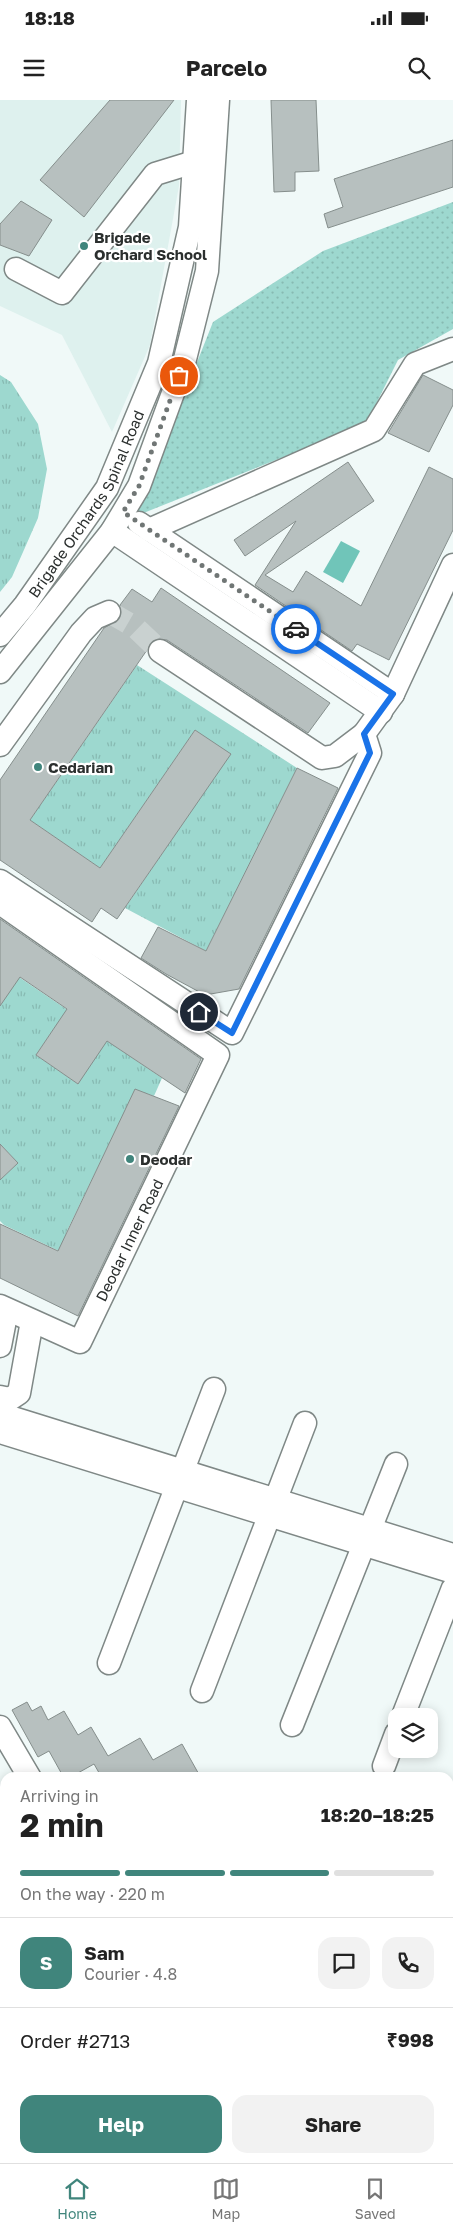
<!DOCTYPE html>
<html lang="en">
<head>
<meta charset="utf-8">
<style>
  body { margin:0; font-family:"Golos Text",sans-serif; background:#f2f2f2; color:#222; height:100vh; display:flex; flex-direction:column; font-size:19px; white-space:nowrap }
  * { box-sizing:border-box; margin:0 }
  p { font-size:16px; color:#767676 }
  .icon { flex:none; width:28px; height:28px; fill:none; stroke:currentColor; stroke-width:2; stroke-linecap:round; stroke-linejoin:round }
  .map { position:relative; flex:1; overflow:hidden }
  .sheet { position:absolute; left:0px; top:1672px; width:454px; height:391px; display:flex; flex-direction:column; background:#fff; border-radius:15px 15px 0 0; box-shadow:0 2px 12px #0003 }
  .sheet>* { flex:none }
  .tools { position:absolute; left:388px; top:1608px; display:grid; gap:10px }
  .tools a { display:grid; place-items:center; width:50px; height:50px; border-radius:10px; background:#fff; box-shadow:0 2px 12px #0003; font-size:25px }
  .pin { position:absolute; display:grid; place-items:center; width:42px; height:42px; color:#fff; margin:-21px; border:2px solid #fff; border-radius:50%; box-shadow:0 1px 5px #0007 }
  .courier { position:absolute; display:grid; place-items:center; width:50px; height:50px; margin:-25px; border:4px solid #1a73e8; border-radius:50%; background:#fff; color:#222; box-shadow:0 1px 6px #0007 }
  .overview em { font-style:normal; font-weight:700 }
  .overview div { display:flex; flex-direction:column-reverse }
  .overview { display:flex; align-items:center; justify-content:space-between; height:85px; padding:0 20px }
  h1 { font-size:32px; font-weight:700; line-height:38px }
  .bar { display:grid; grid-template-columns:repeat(4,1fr); gap:8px 5px; align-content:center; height:60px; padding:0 20px }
  .bar i { height:6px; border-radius:4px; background:#e0e0e0 }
  .bar .current { background:#40857c }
  .bar p { grid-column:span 4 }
  .line { display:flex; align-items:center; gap:12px; padding:0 20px; border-top:1px solid #e0e0e0 }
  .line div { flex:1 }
  .round { display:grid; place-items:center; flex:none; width:52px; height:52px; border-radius:15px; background:#f2f2f2 }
  .primary-button { display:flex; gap:10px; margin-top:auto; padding:10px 20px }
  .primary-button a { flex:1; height:58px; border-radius:15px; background:#40857c; color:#fff; font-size:20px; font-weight:700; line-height:58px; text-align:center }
  .primary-button a+a { background:#f2f2f2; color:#222 }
  .status { display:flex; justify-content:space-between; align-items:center; height:35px; padding:0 25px; background:#fff; direction:ltr }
  .status svg { height:14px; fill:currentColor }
  header { display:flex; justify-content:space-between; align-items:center; height:65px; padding:0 20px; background:#fff; font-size:22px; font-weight:700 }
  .dock { display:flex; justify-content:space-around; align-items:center; height:70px; border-top:1px solid #e0e0e0; background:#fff; font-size:14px; color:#767676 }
  .dock a { display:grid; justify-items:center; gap:2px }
  .dock .current { color:#40857c }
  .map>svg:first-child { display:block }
  .built { fill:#def1ee }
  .park { fill:url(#park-tufts) }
  .garden { fill:url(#garden-dots) }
  .water { fill:#70c5b9 }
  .building { fill:#b7c0bf; stroke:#858e8c }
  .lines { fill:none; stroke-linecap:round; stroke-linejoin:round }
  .minor-tunnel { stroke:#c9d1d0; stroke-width:22; stroke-dasharray:22 11; stroke-linecap:butt }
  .minor-casing { stroke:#7f8886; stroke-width:25 }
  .minor { stroke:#fff; stroke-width:22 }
  .done { stroke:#707675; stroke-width:5; stroke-dasharray:0 9 }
  .route { stroke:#1a73e8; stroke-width:6 }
  .poi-dot { fill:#40857c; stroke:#fff; stroke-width:2 }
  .labels { text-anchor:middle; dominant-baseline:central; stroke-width:4.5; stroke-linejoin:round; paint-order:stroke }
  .poi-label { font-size:15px; font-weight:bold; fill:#2b2f2e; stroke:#fff; text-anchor:start }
  .street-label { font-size:15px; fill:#2b2f2e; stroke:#fff }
</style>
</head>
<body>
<div class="status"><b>18:18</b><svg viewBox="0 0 49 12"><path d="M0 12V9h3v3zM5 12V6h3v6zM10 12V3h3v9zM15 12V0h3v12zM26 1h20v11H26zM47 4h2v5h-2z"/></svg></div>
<header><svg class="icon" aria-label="menu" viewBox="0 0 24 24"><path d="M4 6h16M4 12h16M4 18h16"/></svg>Parcelo<svg class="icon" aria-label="search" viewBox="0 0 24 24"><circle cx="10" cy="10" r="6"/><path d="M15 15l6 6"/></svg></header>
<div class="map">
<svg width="453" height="2063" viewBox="0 0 453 2063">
  <defs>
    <pattern id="park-tufts" width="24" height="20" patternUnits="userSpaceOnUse" patternTransform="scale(1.25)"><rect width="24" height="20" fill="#9dd8cf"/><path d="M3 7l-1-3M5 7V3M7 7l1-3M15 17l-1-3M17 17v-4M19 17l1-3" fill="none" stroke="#87bab2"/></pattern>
    <pattern id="garden-dots" width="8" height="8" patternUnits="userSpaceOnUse" patternTransform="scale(1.25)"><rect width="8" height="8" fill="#9dd8cf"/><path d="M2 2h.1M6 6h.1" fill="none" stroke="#87bab2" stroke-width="1.8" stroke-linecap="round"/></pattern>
  </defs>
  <rect width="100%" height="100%" fill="#f0f9f8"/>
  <path class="built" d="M0,0H181L179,86L150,245L112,332L62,235L0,206Z"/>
  <path class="park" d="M0,275L11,282L38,324L47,369L38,418L12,477L0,492Z
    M137,565L297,668L206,851L125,808L230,654L195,630L100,768L30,720Z
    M13,873L78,917L55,927L36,955L78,984L91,930L162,978L154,996L135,990L66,1133L74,1158L4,1125L0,1121V1080L18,1063L0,1044V906Z"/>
  <path class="garden" d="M453,102V229L398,260L366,324L136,416L213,222L323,151Z"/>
  <path class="water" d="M341,441L360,451L343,483L323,472Z"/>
  <path class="building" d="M110,0H174L84,117L40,80Z
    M271,0H316L319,71L295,72V91L274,92Z
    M453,40V87L328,128L324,114L343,107L334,79Z
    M21,101L52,120L29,156L0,145V124Z
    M423,275L453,290V305L429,352L388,333Z
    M348,362L374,401L265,475L293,492L306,471L361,506L429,367L453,379V430L389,560L357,544L352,551L255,485L296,421L245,456L234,440Z
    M161,488L330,603L308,633L167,540L155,539L149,543L147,550L30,720L100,768L195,630L231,654L117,819L101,808L92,822L0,760V680L104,528L120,519L122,513L120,505L132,489L152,502Z
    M297,668L338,688L239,889L205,895L166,874L141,858L158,827L206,851Z
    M0,819L201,959L185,993L107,941L78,984L36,955L67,909L20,877L0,906Z
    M135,989L179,1006L78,1216L0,1178V1124L58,1151Z
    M0,1044L18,1063L0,1080Z
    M27,1602L32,1611L41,1606L48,1620L64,1611L78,1635L91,1627L108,1656L140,1638L153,1660L182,1644L201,1678H102L94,1664L69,1678H64L49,1651L38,1657L12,1610Z"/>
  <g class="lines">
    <path class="minor-tunnel" d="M109,512L135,527L160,551"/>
    <g class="minor-casing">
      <g id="minor">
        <path d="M16,169L62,193L155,74L194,62"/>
        <path d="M139,423L393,594"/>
        <path d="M149,430L374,330L415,264L453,249"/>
        <path d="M112,431L381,612"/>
        <path id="s1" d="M0,535L25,505L107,388L159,263L190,127L198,0"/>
        <path d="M160,551L322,658L335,656L364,634"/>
        <path d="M0,572L112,431L139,386L184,263L207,171L218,0"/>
        <path d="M0,645L81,533L95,518L109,512"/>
        <path d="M0,781L232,933L370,653L364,634L393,594L453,465"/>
        <path d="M0,803L218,955L80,1242L0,1206"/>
        <path d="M0,1246L7,1210"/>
        <path d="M0,1297L10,1299L19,1293L32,1221"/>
        <path d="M0,1314L453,1455"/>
        <path d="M0,1332L453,1472"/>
        <path d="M109,1563L214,1289"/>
        <path d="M202,1591L305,1323"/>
        <path d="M403,1616L453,1488"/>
        <path d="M292,1625L396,1364"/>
        <path d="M0,1627L30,1678"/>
        <path d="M384,1666L396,1634"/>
        <path d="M449,1837L453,1838"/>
        <path d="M449,1934L453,1922"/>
        <path d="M404,2063L405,2059"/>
      </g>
    </g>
    <use href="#minor" class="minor"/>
  </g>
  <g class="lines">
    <path class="done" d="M179,276L139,386L123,412L296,529"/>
    <path class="route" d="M199,912L232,933L370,653L364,634L393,594L296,529"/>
  </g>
  <g class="poi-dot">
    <circle cx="84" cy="146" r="5"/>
    <circle cx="38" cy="667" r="5"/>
    <circle cx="130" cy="1059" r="5"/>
  </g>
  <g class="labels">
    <g class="poi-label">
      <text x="94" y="137">Brigade<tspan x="94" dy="17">Orchard School</tspan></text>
      <text x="48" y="667">Cedarian</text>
      <text x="140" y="1059">Deodar</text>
    </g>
    <g class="street-label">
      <text stroke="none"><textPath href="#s1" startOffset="158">Brigade Orchards Spinal Road</textPath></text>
      <text transform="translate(129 1140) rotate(-64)">Deodar Inner Road</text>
    </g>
  </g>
</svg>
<div class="tools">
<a><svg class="icon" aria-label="layers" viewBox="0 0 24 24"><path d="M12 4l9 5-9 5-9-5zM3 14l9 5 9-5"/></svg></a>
</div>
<div class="pin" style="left:179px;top:276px;background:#ea580c"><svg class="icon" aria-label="bag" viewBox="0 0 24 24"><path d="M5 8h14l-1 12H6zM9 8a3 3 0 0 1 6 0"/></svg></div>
<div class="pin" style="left:199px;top:912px;background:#1f2937"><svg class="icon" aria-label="home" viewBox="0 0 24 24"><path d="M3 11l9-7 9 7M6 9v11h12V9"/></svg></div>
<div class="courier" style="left:296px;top:529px"><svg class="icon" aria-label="car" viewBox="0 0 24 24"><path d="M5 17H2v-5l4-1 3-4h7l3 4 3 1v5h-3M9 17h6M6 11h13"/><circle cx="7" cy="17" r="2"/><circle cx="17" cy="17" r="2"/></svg></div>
<section class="sheet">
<div class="overview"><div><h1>2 min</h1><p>Arriving in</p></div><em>18:20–18:25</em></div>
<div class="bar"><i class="current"></i><i class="current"></i><i class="current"></i><i></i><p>On the way · 220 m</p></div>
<div class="line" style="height:90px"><b class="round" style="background:#40857c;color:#fff">S</b><div><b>Sam</b><p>Courier · 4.8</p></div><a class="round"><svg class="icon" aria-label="chat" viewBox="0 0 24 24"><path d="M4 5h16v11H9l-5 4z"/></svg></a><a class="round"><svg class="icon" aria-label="phone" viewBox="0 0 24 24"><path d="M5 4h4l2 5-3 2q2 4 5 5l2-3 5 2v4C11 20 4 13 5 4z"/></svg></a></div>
<div class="line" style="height:65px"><div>Order #2713</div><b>₹998</b></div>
<div class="primary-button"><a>Help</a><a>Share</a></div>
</section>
</div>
<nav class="dock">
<a class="current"><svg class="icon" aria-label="home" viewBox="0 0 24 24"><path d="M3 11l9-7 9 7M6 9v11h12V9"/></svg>Home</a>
<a><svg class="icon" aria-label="map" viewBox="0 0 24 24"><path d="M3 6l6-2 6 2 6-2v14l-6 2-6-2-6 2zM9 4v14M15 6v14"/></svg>Map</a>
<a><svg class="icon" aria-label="saved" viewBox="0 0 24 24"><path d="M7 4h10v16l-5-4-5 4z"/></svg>Saved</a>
</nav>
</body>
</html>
